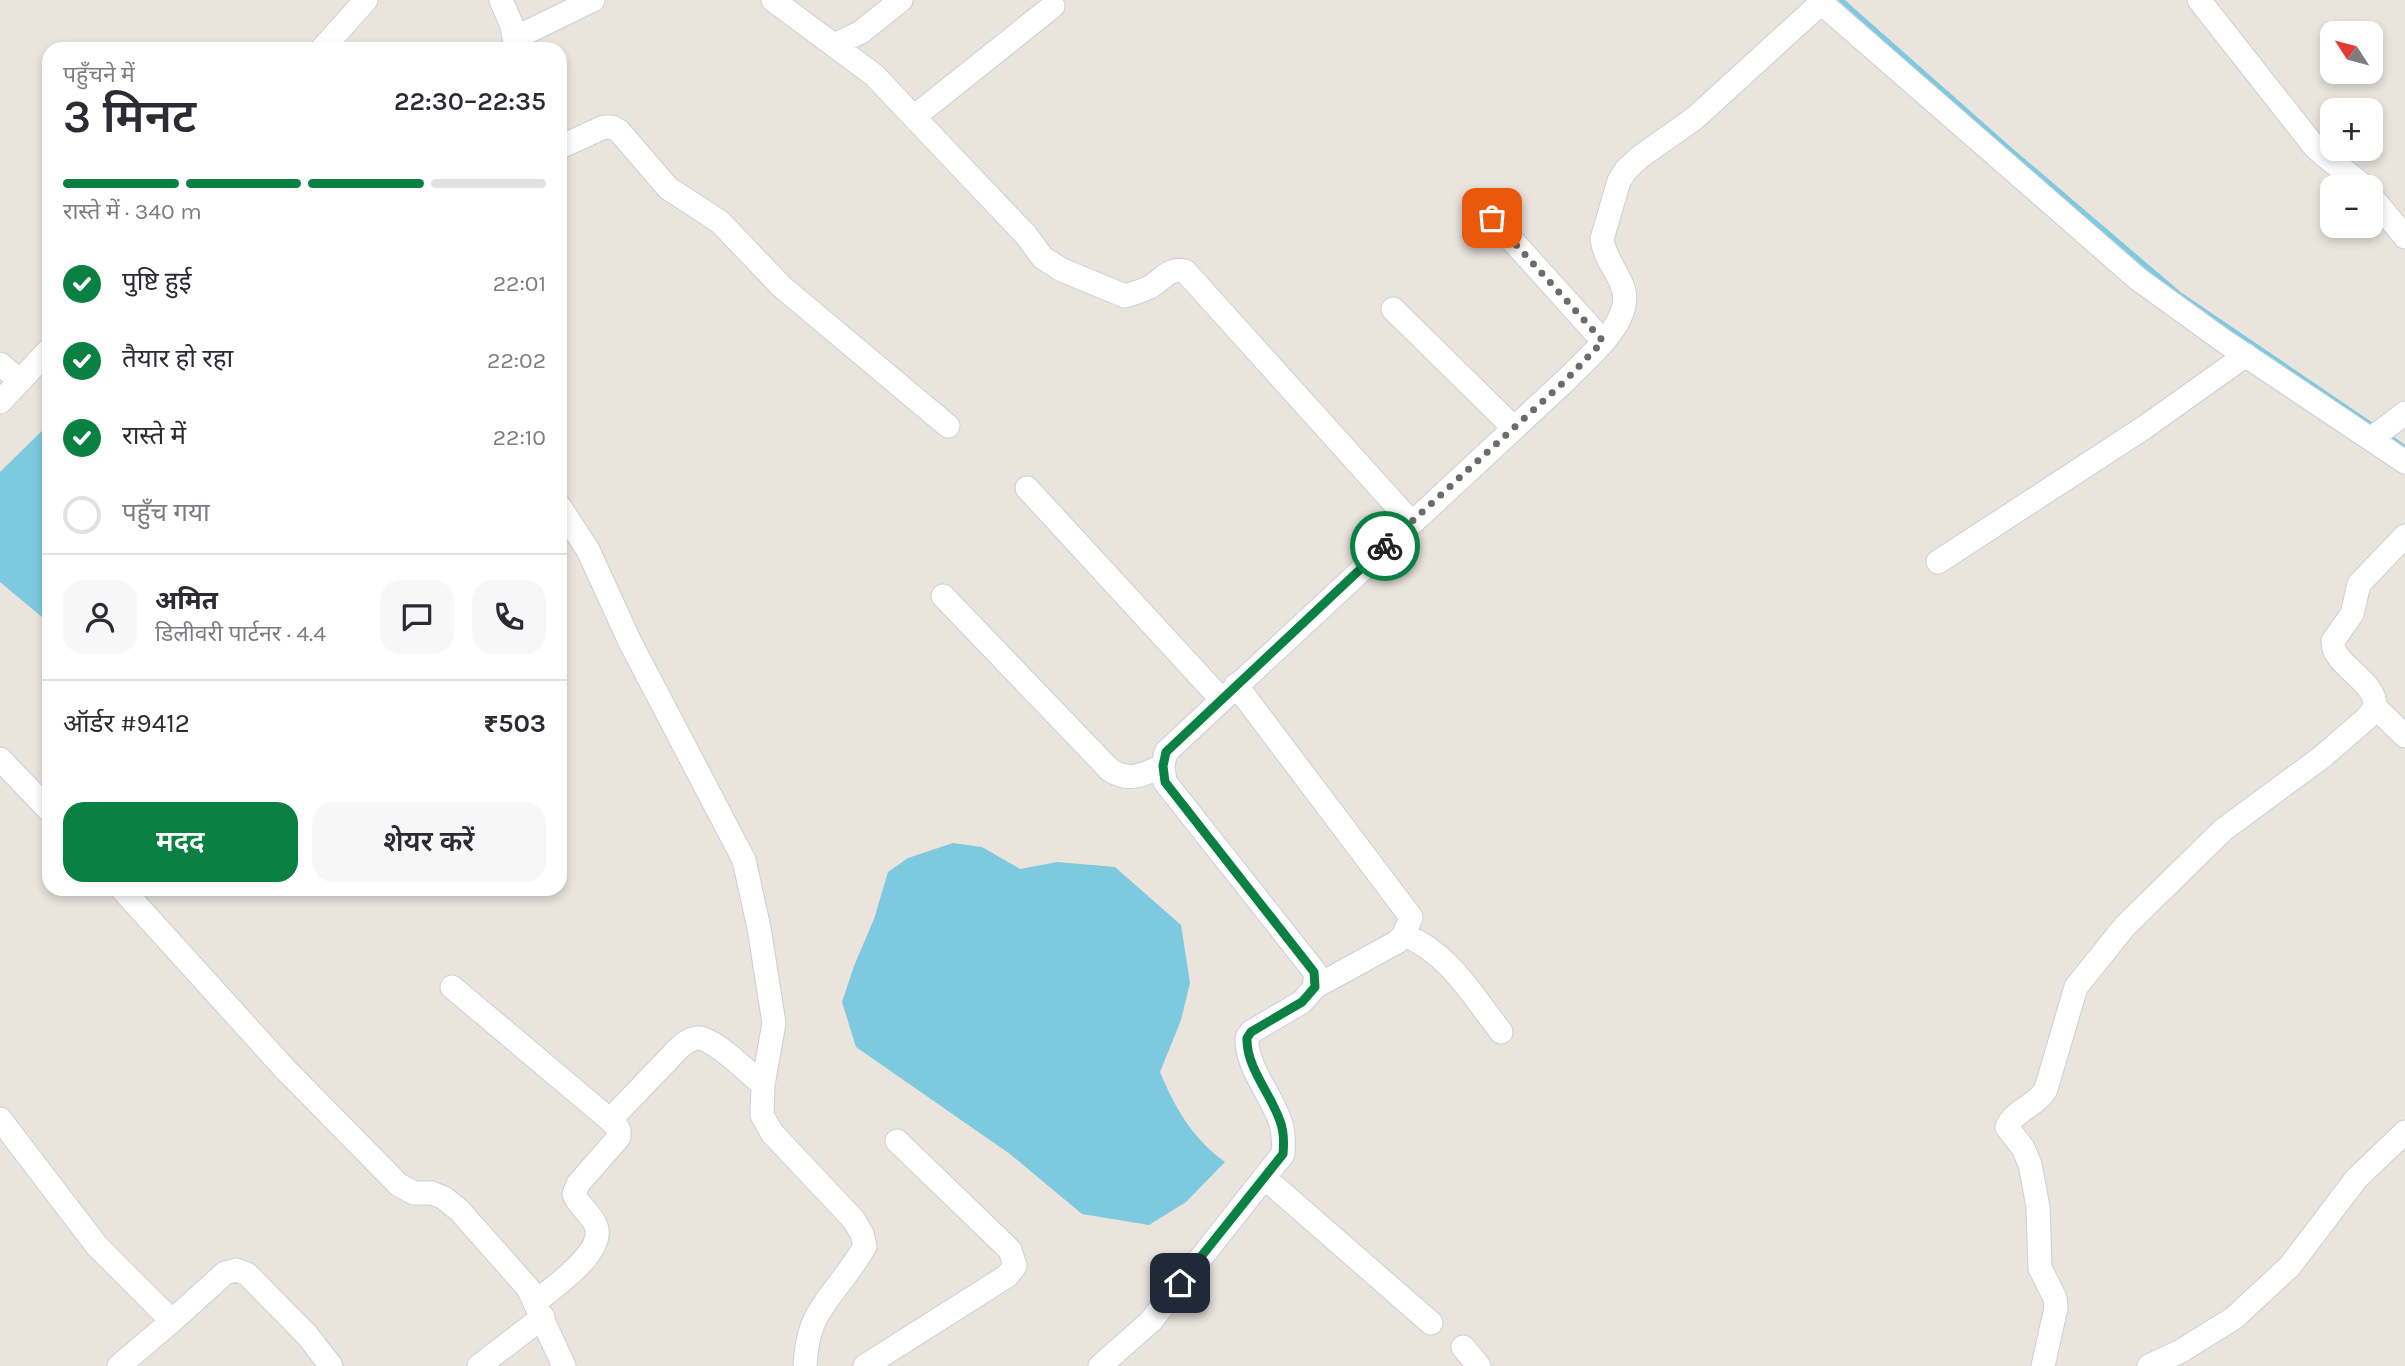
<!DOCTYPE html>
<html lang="hi">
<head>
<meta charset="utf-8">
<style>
  body { margin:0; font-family:Karla,"Noto Sans Devanagari",sans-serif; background:#f7f7f7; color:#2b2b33; height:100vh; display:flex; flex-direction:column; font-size:26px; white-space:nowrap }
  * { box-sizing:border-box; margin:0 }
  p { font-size:23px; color:#7c7c81 }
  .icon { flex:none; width:38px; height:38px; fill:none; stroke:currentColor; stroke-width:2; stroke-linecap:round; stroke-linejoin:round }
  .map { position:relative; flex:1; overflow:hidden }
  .details { position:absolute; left:42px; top:42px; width:525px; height:854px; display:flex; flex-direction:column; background:#fff; border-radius:21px; box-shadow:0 4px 10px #0003 }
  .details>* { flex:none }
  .needle { width:46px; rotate:306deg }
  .fabs { position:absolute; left:2320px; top:21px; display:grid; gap:14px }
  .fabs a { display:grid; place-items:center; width:63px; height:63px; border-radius:14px; background:#fff; box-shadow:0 4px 10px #0003; font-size:35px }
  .pin { position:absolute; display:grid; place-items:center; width:60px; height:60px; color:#fff; margin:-30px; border-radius:14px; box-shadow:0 4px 10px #0006 }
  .courier { position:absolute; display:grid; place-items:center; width:70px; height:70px; margin:-35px; border:5px solid #0b8043; border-radius:50%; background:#fff; color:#222; box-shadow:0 2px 9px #0007 }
  .head em { font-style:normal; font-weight:600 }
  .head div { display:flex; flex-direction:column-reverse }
  .head { display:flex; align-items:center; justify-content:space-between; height:119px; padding:0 21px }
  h1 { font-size:46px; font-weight:600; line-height:52px }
  .bar { display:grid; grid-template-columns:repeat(4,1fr); gap:10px 7px; align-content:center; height:84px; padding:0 21px }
  .bar i { height:9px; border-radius:5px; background:#e1e1e2 }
  .bar .active { background:#0b8043 }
  .bar p { grid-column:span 4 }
  .line { display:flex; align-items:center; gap:18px; padding:0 21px; border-top:2px solid #e1e1e2 }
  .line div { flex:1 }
  .round { display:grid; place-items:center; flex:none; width:74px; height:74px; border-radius:21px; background:#f7f7f7 }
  ol { padding:0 21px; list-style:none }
  li { display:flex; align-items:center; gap:21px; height:77px }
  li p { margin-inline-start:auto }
  li .icon { padding:7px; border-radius:50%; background:#0b8043; color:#fff; stroke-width:4 }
  li:last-child { color:#7c7c81 }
  li i { width:38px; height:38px; border:4px solid #e1e1e2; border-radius:50% }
  .button { display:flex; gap:14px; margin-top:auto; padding:14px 21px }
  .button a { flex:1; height:80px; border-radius:21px; background:#0b8043; color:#fff; font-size:28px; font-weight:600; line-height:80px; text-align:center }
  .button a+a { background:#f7f7f7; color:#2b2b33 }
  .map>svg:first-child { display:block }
  .water { fill:#7dc9df }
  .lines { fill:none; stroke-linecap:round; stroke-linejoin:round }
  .stream { stroke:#7dc9df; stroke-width:5 }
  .minor-casing { stroke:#cbcfd9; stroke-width:25 }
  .minor { stroke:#fff; stroke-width:23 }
  .done { stroke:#6d6a68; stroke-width:7; stroke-dasharray:0 12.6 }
  .route { stroke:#0b8043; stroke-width:9 }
</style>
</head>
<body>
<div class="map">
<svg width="2405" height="1366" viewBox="0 0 2405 1366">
  <rect width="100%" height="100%" fill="#eae4dd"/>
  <path class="water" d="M49,424V623L0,582V472Z
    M953,843L982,847L1020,869L1057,862L1115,867L1181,925L1190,983L1181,1020L1160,1072C1175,1108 1193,1139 1225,1162L1186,1202L1149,1225L1082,1214L1010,1154L856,1047L842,1002L854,966L874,919L888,872L908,858Z"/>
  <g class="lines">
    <path class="stream" d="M1841,0L2014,153L2179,294L2376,428
      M2387,435L2405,448"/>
    <g class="minor-casing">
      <path id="minor" d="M501,0L512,26L516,49
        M773,0L874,75L1026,235L1043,258L1062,270L1125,296C1132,294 1141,291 1148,288C1162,281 1168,267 1185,271L1411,522
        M1818,0L2138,279L2221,339L2405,462
        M2199,0L2314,146C2329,162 2349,172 2364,187
        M515,38L593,0
        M834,45L861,32L901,0
        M322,49L366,0
        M914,117L1053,6
        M560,147L604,127H612L619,131L668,188L720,222L781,286L948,426
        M2371,196L2405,237
        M1492,218L1603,341
        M1393,309L1514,428
        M0,364L20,381
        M0,402L49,350
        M2371,439L2405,413
        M1027,488L1221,699
        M560,507L588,550L630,642L744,860L759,928L774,1023L763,1085L762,1115L772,1133L854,1220L862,1234L865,1246C852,1270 832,1290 818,1314C809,1329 806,1348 805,1366
        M1938,562L2145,427L2246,355
        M943,596L1110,770C1130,783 1143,774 1163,766
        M1236,685L1411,917L1404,935L1397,942L1315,987
        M2375,707C2377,680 2332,666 2333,641L2352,614L2359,584L2405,536
        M0,759L49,810
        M122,889L285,1069L399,1185L414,1193H432L444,1198L459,1210L528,1288L564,1366
        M1404,935C1448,952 1473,996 1501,1032
        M452,987L610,1120L679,1048C685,1043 690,1038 699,1038C716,1040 749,1073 763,1085
        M0,1119L97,1246L172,1321L225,1273L236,1270L247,1274L307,1335L331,1366
        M1266,1179L1431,1323
        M536,1302C553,1287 606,1252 596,1226C592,1214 578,1206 574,1194L578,1184L619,1137V1130L610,1120
        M1463,1347L1479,1366
        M119,1366L172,1321
        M479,1366L543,1317
        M865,1366L1007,1276L1015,1266L1010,1250L897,1141
        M1100,1366L1151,1321L1283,1154C1284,1143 1284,1132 1280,1121C1271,1094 1246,1067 1247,1038L1251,1032L1302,1002L1315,987V972L1165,782L1163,766L1166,752L1566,380C1587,358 1637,319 1622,285C1616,270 1604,256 1602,239L1619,181L1626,170L1640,157L1695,118L1821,3
        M2043,1366L2056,1308L2055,1298L2040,1268L2038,1207L2030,1164L2023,1148L2007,1127C2014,1110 2037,1106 2046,1089L2076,987L2125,926L2223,830L2322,757L2367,718L2375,707L2405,736
        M2149,1366L2181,1351L2234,1318L2290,1266L2356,1179L2405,1132"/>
    </g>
    <use href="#minor" class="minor"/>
  </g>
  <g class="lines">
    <path class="done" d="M1385,546L1566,380L1603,341L1492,218"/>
    <path class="route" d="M1180,1283L1283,1154C1284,1143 1284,1131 1280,1121C1271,1094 1246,1067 1247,1038L1251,1032L1302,1002L1315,987L1314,972L1165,782L1163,766L1166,752L1385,546"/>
  </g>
</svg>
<div class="fabs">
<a><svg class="needle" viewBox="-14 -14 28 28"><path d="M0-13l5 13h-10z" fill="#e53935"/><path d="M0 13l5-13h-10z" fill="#7c7c81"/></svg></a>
<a>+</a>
<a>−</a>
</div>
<div class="pin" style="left:1492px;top:218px;background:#ea580c"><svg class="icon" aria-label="bag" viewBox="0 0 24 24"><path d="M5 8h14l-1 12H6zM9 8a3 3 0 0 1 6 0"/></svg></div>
<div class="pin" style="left:1180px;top:1283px;background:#1f2937"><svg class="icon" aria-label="home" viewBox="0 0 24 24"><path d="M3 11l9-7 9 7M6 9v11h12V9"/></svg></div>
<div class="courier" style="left:1385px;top:546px"><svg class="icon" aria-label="bike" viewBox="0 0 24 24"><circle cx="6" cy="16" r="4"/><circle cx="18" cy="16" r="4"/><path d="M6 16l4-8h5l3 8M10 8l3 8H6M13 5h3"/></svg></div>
<section class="details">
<div class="head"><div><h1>3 मिनट</h1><p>पहुँचने में</p></div><em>22:30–22:35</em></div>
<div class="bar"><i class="active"></i><i class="active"></i><i class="active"></i><i></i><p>रास्ते में · 340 m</p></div>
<ol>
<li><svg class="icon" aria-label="check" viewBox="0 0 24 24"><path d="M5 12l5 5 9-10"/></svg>पुष्टि हुई<p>22:01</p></li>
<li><svg class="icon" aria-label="check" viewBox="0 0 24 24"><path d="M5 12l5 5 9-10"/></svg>तैयार हो रहा<p>22:02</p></li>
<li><svg class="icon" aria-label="check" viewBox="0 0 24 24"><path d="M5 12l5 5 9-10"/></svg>रास्ते में<p>22:10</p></li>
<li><i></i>पहुँच गया</li>
</ol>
<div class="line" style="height:126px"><a class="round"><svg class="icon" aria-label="person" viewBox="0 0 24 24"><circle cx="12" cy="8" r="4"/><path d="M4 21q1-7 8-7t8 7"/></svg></a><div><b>अमित</b><p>डिलीवरी पार्टनर · 4.4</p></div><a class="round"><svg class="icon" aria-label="chat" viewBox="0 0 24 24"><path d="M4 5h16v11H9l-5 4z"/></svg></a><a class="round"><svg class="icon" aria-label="phone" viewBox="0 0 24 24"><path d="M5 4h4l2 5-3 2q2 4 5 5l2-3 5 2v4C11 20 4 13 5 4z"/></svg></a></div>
<div class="line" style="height:91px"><div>ऑर्डर #9412</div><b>₹503</b></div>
<div class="button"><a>मदद</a><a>शेयर करें</a></div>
</section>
</div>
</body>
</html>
